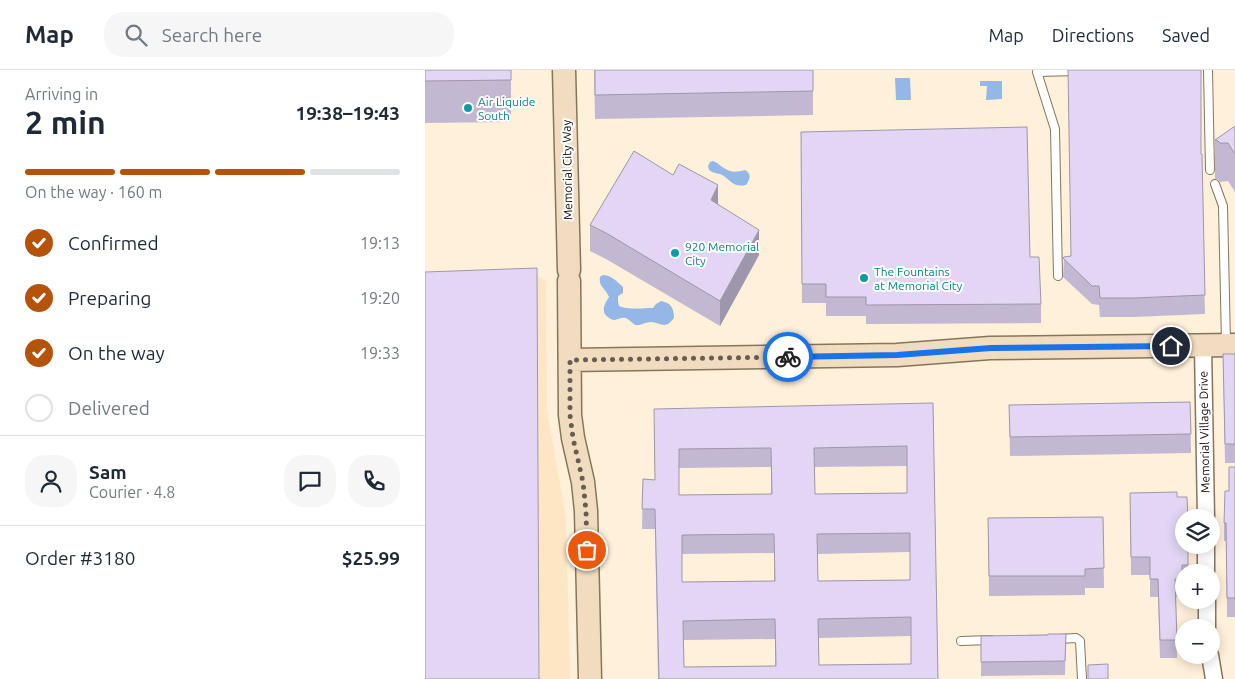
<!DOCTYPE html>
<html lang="en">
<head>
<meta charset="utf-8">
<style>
  body { margin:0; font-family:Ubuntu,sans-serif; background:#f6f6f7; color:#1f2937; height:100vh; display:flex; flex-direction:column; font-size:19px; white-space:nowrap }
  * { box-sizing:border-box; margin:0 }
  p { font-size:16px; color:#747a83 }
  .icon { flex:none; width:28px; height:28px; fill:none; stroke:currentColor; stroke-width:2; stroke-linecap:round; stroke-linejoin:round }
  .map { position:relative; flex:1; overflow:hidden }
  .panel { display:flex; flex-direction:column; background:#fff; width:425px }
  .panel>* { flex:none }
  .fabs { position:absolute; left:750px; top:439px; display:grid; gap:10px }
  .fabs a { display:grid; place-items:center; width:45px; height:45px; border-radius:50%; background:#fff; box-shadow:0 2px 12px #0003; font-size:25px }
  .pin { position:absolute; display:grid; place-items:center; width:42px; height:42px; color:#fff; margin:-21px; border:2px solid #fff; border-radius:50%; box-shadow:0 1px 5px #0007 }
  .courier { position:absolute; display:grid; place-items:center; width:50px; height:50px; margin:-25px; border:4px solid #1a73e8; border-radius:50%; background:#fff; color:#222; box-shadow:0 1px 6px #0007 }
  .overview em { font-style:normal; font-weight:700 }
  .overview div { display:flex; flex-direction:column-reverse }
  .overview { display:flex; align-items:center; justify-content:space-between; height:85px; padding:0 25px }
  h1 { font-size:32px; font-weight:700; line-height:38px }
  .bar { display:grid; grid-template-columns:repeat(4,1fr); gap:8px 5px; align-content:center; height:60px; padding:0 25px }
  .bar i { height:6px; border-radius:4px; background:#e0e1e3 }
  .bar .on { background:#b45309 }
  .bar p { grid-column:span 4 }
  .line { display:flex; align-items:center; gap:12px; padding:0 25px; border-top:1px solid #e0e1e3 }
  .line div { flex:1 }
  .round { display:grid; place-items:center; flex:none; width:52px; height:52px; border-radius:20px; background:#f6f6f7 }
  ol { padding:0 25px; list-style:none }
  li { display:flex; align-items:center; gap:15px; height:55px }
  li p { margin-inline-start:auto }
  li .icon { padding:5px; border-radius:50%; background:#b45309; color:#fff; stroke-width:4 }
  li:last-child { color:#747a83 }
  li i { width:28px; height:28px; border:2px solid #e0e1e3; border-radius:50% }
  header { display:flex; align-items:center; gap:30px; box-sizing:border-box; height:70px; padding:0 25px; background:#fff; border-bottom:1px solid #e0e1e3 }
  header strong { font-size:24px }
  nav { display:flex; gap:28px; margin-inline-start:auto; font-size:18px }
  .search { width:350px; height:45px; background:#f6f6f7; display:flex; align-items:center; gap:12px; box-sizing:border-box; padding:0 18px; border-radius:20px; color:#747a83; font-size:19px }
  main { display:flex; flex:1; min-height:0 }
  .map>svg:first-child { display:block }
  .built { fill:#fee6c4 }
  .water { fill:#94b7e7 }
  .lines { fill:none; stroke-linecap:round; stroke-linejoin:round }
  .lane-casing { stroke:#86755c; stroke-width:10 }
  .street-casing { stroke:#86755c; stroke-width:19 }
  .secondary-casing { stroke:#86755c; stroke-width:25 }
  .lane { stroke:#fff; stroke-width:8 }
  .street { stroke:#fff; stroke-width:16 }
  .secondary { stroke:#f2dcc0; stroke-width:22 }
  .wall { fill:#c2b8d2; fill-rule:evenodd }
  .shaded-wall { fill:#9e96ab }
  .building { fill:#e2d6f4; stroke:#9e96ab; fill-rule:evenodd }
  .done { stroke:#665c50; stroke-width:5; stroke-dasharray:0 9 }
  .route { stroke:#1a73e8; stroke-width:6 }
  .culture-dot { fill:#0f9aa8; stroke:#fff; stroke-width:2 }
  .labels { text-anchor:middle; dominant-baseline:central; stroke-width:4; stroke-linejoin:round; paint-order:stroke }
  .culture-label { font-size:12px; fill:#0d838f; stroke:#fff; text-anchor:start }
  .street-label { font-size:12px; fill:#140d05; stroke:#fff }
</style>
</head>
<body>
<header>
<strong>Map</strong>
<div class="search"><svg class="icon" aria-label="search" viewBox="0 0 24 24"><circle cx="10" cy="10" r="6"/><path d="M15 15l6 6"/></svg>Search here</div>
<nav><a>Map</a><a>Directions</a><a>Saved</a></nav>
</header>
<main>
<section class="panel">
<div class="overview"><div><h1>2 min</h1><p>Arriving in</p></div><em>19:38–19:43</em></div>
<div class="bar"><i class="on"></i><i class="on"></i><i class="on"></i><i></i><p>On the way · 160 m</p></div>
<ol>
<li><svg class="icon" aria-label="check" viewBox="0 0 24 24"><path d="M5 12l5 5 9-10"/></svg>Confirmed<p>19:13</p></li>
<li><svg class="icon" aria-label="check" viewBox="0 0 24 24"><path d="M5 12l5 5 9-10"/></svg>Preparing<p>19:20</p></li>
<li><svg class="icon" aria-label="check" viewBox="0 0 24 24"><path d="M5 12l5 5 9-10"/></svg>On the way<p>19:33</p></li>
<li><i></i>Delivered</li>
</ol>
<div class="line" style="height:90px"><a class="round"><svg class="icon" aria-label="person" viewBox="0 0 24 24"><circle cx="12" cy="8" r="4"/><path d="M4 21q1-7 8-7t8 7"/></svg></a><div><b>Sam</b><p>Courier · 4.8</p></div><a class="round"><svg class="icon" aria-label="chat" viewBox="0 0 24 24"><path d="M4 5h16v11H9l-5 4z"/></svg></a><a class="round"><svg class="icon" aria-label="phone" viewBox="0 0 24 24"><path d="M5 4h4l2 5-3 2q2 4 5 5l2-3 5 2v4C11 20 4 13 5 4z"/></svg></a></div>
<div class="line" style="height:65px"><div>Order #3180</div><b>$25.99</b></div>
</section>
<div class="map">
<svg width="810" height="609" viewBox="0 0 810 609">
  <rect width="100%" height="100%" fill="#fff0da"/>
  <path class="built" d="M111,205L121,211L122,340L141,448L145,609H0V207Z"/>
  <path class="water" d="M470,8H485L486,30H471Z
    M555,11H577V29L561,30L562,16H555Z
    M288,91C293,93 294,95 299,98C306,103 312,102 320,100C327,104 325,109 321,115C306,118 305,108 295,104C291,103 288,103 284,100L283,96L285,92Z
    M178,205C188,206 192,212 198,217V223L193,226V231L194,236C202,240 219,238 228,238L231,234L236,231C246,233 249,238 249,248C240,260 237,253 226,252C220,252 216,256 210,255C207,253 205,250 201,248C197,247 194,249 190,250C187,250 185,249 183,247C175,242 180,233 184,227C181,219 173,216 175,207Z"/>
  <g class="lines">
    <g class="lane-casing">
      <path id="lane" d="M783,0L785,100
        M790,114L798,136L801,273
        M633,206L630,59L612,2L653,1
        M633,569L651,568L655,571L657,609
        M536,571L566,570"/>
    </g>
    <g class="street-casing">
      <path id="street" d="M778,276L781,448
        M781,475V502
        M782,530V558
        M785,585L789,609"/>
    </g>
    <g class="secondary-casing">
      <path id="secondary" d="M139,0L144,200
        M144,211L145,345L148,368L158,412L161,441L165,609
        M145,290L472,285L565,278L810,275"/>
    </g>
    <use href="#lane" class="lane"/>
    <use href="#street" class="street"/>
    <use href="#secondary" class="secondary"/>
  </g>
  <path class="wall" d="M0,0H86V52L0,53Z
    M169,0H388V45L170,49Z
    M810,56V122L803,111L795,112L793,109H790V70Z
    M376,62L605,187L616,234V253L441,254V246H401V233H377Z
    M776,84L780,244L709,247H675L674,235L667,234L638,207L639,187L645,186Z
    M293,134L334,185L295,256L181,189L165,181V155Z
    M798,284H810V393H800Z
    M765,332L766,383L585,386L584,335Z
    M508,333L513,609H233L230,459H217L218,409L230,410L229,358ZM482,396V423L390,424L389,397ZM346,397V424L254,425V398ZM485,482V510L393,511V484ZM349,483V511L257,512V484ZM486,566V594L394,595V568ZM350,569V596L259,597L258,570Z
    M810,397V547H802L801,471H799V453L804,421Z
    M705,423L752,427L763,475V502H759V513H757V527H751L752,588H735L733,527H725V505H706Z
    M678,447L679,518H660V525L564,526L563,448Z
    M641,564L640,605L556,606V566Z"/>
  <path class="shaded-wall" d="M293,115V141L286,130Z
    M334,160V185L295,256V231Z"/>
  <path class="building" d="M0,0H86V10L0,11Z
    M170,0H388V21L170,25Z
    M643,0H776V84H777L780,225L709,228H675L674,216H667L638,188L639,187L646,186Z
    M810,56V84L803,73H795L793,71L790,70Z
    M602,57L605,187H614L616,234L441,235V227H401V214H377L376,62Z
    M209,81L248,105L254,94L293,115L286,130L334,160L295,231L181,163L165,155Z
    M112,198L114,609H0V202Z
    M798,284H810V374H800Z
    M765,332L766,364L585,367L584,335Z
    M508,333L513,609H234L230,439H217L218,409L230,410L229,339ZM482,376V423L390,424L389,378ZM346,378L347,424L254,425V379ZM485,463V510L393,511L392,464ZM349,464L350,511L257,512V465ZM486,547V594L394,595L393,549ZM350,549L351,596L259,597L258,551Z
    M804,397H810V528H802L801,453H799L800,421H804Z
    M752,422V427H762L763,448H759V475H763V495H757V509H750L752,570H735L733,509H725V487H706L705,423Z
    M678,447L679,498L660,499V506H564L563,448Z
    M623,564H641L640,591L556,592V566L623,565Z
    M683,594V609H663V595Z"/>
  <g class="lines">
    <path class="done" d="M162,480L161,441L158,412L148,368L145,345V290L363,287"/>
    <path class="route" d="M363,287L472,285L566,278L746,276"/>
  </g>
  <g class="culture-dot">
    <circle cx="43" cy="38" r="5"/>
    <circle cx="250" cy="183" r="5"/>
    <circle cx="439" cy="208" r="5"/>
  </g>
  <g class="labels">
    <g class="culture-label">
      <text x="53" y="31">Air Liquide<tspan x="53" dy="14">South</tspan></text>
      <text x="260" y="176">920 Memorial<tspan x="260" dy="14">City</tspan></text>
      <text x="449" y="201">The Fountains<tspan x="449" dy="14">at Memorial City</tspan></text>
    </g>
    <g class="street-label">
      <text transform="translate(142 100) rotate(-91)">Memorial City Way</text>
      <text transform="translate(779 362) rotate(-91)">Memorial Village Drive</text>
    </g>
  </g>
</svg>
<div class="fabs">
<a><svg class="icon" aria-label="layers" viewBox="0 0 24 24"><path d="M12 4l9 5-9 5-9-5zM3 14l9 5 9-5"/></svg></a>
<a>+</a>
<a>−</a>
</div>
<div class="pin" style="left:162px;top:480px;background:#ea580c"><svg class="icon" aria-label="bag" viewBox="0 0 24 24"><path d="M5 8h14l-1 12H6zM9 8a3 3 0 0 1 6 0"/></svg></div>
<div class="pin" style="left:746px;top:276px;background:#1f2937"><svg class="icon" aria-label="home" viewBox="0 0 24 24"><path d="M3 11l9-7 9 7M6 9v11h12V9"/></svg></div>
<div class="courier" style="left:363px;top:287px"><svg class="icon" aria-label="bike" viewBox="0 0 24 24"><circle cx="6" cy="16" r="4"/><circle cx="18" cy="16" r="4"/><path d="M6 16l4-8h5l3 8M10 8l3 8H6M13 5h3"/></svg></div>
</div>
</main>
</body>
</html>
